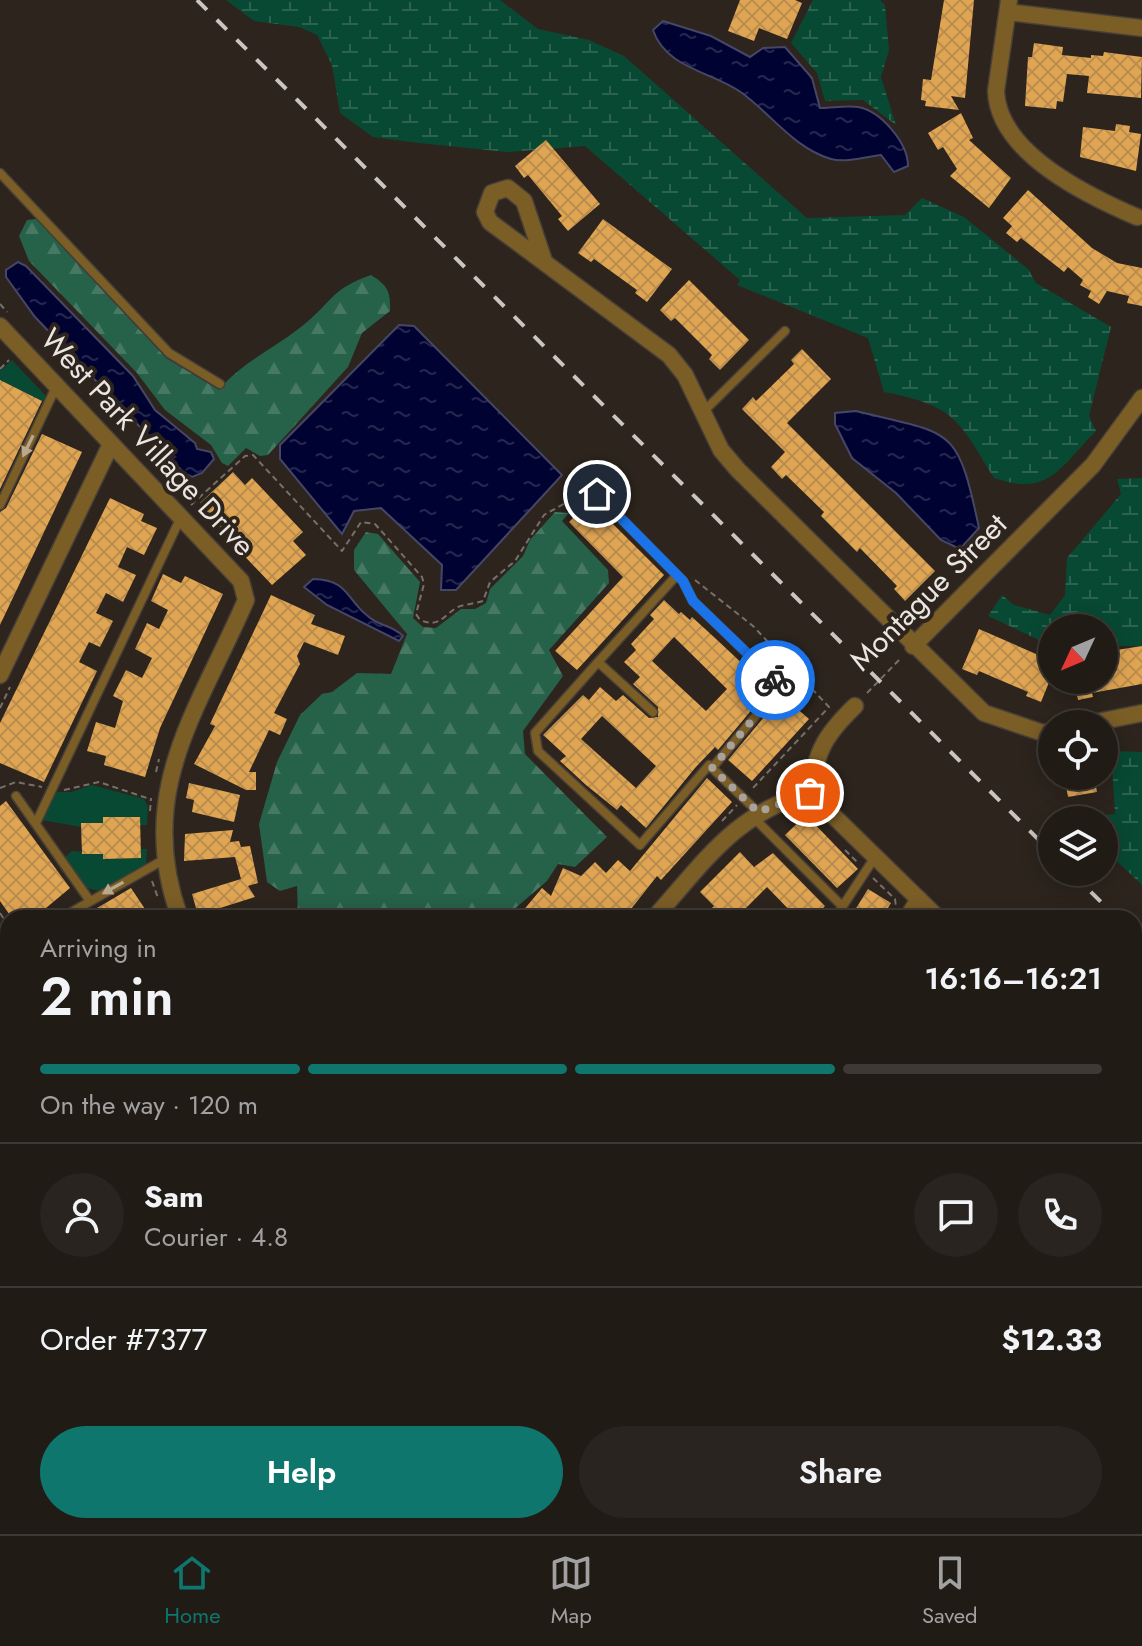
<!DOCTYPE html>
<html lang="en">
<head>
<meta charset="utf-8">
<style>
  body { margin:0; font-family:Jost,sans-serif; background:#29241f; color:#f1f3f6; height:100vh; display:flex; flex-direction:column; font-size:30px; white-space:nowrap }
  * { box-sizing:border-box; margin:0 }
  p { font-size:26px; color:#a2a1a1 }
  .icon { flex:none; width:44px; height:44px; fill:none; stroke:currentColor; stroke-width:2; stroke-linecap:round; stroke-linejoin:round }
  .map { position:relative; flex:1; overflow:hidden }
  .panel { position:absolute; left:0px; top:910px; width:1142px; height:624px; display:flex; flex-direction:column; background:#211b16; border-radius:24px 24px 0 0; box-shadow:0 4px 20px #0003,0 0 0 2px #3e3935 }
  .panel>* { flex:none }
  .needle { width:52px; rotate:226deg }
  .tools { position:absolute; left:1038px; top:614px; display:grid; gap:16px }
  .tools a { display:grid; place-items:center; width:80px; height:80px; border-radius:50%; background:#211b16; box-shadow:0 4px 20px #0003,0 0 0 2px #3e3935; font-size:40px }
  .pin { position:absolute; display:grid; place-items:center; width:68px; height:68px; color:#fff; margin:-34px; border:4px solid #fff; border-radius:50%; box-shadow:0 2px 8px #0007 }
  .courier { position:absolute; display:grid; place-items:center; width:80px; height:80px; margin:-40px; border:6px solid #1a73e8; border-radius:50%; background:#fff; color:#222; box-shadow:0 2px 10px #0007 }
  .headline em { font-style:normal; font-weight:600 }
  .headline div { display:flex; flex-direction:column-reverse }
  .headline { display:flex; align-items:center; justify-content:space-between; height:136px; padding:0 40px }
  h1 { font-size:52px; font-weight:600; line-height:60px }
  .bar { display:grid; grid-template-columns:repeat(4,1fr); gap:12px 8px; align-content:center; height:96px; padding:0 40px }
  .bar i { height:10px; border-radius:6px; background:#3e3935 }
  .bar .on { background:#0f766e }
  .bar p { grid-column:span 4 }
  .line { display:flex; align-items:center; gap:20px; padding:0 40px; border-top:2px solid #3e3935 }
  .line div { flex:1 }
  .round { display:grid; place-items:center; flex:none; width:84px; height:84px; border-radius:42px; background:#29241f }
  .primary-button { display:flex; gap:16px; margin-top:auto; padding:16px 40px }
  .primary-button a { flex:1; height:92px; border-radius:48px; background:#0f766e; color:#fff; font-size:32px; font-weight:600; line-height:92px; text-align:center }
  .primary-button a+a { background:#29241f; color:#f1f3f6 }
  .tabs { display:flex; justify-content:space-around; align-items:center; height:112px; border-top:2px solid #3e3935; background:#211b16; font-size:22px; color:#a2a1a1 }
  .tabs a { display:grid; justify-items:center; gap:4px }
  .tabs .on { color:#0f766e }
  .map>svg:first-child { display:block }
  .commercial { fill:#3a2723 }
  .green { fill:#084933 }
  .forest { fill:url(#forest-firs) }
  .wetland { fill:url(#wetland-marsh) }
  .water { fill:url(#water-ripples); stroke:#464666; stroke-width:2 }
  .building { fill:url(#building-cross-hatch); fill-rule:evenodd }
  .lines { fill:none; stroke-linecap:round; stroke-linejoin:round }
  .lane-casing { stroke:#473f38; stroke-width:11 }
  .street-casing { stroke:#473f38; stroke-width:19 }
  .secondary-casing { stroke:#473f38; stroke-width:23 }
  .path { stroke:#77706a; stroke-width:2; stroke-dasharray:6 4; stroke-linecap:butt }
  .lane { stroke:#7b5d26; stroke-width:8 }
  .street { stroke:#7b5d26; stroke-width:16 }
  .secondary { stroke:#ab7c10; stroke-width:20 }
  .rail { stroke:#cbc4c0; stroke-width:4; stroke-dasharray:14 14; stroke-linecap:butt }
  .oneway { fill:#b9a88d }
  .done { stroke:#a8a19c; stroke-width:8; stroke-dasharray:0 14.4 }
  .route { stroke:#1a73e8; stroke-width:10 }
  .labels { text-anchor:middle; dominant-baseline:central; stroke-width:8; stroke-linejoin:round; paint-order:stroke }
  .street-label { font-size:30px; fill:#ebe5e1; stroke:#2c241d }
</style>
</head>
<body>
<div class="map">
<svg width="1142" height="1534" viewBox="0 0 1142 1534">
  <defs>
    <pattern id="forest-firs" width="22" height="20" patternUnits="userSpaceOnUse" patternTransform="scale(2)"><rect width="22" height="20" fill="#26614a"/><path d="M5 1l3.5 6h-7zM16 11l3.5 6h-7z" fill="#467864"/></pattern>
    <pattern id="wetland-marsh" width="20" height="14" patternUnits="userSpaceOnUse" patternTransform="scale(2)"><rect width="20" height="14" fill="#084933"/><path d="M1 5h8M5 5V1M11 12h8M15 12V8" fill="none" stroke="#2c6350"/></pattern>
    <pattern id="water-ripples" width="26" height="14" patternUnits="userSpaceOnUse" patternTransform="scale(2)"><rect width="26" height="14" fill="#000232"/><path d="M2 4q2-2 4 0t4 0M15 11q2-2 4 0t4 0" fill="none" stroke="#25274f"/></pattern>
    <pattern id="building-cross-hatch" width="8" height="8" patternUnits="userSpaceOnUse" patternTransform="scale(2)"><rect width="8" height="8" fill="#e0a552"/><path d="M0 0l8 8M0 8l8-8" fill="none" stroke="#ba8d4e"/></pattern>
  </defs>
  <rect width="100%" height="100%" fill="#2c241d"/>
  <path class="commercial" d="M268,1526H584L588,1534H250Z"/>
  <path class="green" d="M12,360L47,397L45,402L2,381L0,385V371Z
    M92,785L144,799L148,807L147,825H140L139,817H104L103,823H82L81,827L42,820L54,792H71Z
    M141,849H147L146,865L100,891L86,888L64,858L72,851L103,854L104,859L141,858Z"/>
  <path class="forest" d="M36,219L166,358L219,390C244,360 278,347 307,322C335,298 332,289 371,275C387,285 391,291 390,311L362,333L348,367L268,455L260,456L246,448L228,466L222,463L211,445L165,410L137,373L29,261L19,236L27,220Z
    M555,512L569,513L562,521L608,570L609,583L549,650L563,676L523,731L525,754L607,837L575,867L558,864L547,881L504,918H298L297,886L280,891L267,882L259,824L277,762L300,715L322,694L332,692L357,673L391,674L407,634L354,570V550L366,532L378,534L420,582L413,618L423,627L436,628L461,609H475L486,603L490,589L523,556L530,540Z"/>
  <path class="wetland" d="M226,0H500L538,29L589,40L624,56L807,218L905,215L922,198L964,217L1028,269L1036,283L1111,327L1089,416L1096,431C1059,468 1050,497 994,478C958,419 955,406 884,392L868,338L737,285L740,280L585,146L507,152L419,143L373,137L340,113L332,65L317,35L299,27L254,21Z
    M813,0H880L885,5L889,50L881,77L896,125L863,100L825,101L817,73L791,43Z
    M1142,478V646H1104V628H1052V646L988,616L1002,595L1014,605L1050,615L1065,595L1067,558L1121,494L1117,479Z
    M1111,751L1142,752V885L1104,849V820L1065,819L1115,814Z"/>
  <path class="water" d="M663,21L711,36L750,57L763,48L785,47L812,78L820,108C832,108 847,105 858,107C881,111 908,143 908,166L894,172L881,155C866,157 845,163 831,159C794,148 772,115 742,93C714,72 666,69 653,30Z
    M18,262L26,266L133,376L155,410L195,443L197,449L211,452L214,459L202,473L192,477L184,473L35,317L6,277V270Z
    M399,325L414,326L562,475L456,590H441L442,565L381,508L354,511L342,534L280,459V445Z
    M856,411C953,435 957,424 979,528L960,549L941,540L896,493L852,458L835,424V413Z
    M313,579C350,580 345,599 369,617C379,626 392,625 403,636L399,641L327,605L304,587Z
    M0,1435H8V1523L0,1520Z"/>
  <path class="building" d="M740,0H795L802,3L787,39L759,28L754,41L728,31Z
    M944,0H974L965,98L951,96L959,110L925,106L926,101L921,100L923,79L931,80Z
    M1034,43L1063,47L1062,55L1091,58V55L1103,56L1104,52L1142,57L1141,98L1087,93L1089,76L1067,74L1063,102L1057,101L1056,109L1025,106L1028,57H1032Z
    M961,113L973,138L969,140L1011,178L989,208L950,176L957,169L943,147L938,150L928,133Z
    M1116,124L1130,126L1129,132L1141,134L1136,171L1080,157L1083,127L1115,131Z
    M546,140L600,204L568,231L558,219L562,216L528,175L524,178L515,166Z
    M1028,190L1092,248L1117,263L1142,268V306L1127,303L1129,296L1107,291L1099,304L1088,297L1091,291L1080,285L1083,280L1068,267L1064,272L1021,238L1017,242L1006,233L1012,226L1003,218Z
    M603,219L672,269L647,302L635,293L637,290L594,259L591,262L578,253Z
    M689,280L749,340L720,370L709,359L712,355L675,318L671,321L660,310Z
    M802,349L831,379L787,423L935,571L905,601L894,589L897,586L860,548L857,552L821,516L824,512L786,475L782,479L771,467L785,452L742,409L753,397L756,401L794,364L791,360Z
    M0,380L42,401L0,489Z
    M42,434L82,452L0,625V512L6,508Z
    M233,472L245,485L252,478L303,532L293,541L306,555L272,585L234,545L237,542L203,512L205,509L200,503Z
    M110,498L144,514L141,521L157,528L144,555L127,547L118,567L136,575L123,602L106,593L96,613L113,621L100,647L89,642L79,662L97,671L44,782L0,763V723Z
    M590,501L664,575L577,670L555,651L623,577L569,522Z
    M163,574L181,583L185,576L223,594L160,728L145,777L104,765L106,756L87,751L96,722L115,728L123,701L113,696L126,670L142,678L152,658L135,649L147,623L159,629L168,610L151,601Z
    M271,595L315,615L311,624L345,636L338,655L304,642L297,656L300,664L274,713L287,719L280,735L269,730L249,772H256V790H246L194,764L215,726L210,724Z
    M664,600L679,614L681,612L690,620L692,617L715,638L747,668L744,670L765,694L718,750L715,747L695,768L646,828L621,805L617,810L586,785L560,761L566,756L543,735L583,695L589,700L600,687L616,701L623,695L649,718L658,717V707L633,684L640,677L624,662L636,650L631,644L654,619L650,615ZM674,637L727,689L706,711L652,661ZM602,716L656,766L636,788L581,739Z
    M979,629L1052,661V675L1041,702L1026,696L1028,692L979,671L977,675L962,669Z
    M1142,646V684L1092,693L1093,697L1078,700L1074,680H1104V652Z
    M786,699L809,719L752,781L728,760L775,704L778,707Z
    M1064,776H1094L1097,792L1068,797Z
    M707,778L732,802L661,880L657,876L624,918H517L542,888L551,896L563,868L581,876L595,862L606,873L618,860L630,871Z
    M189,783L240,795L234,822L192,812L194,800L186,798Z
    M6,801L70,888L34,918H12L0,901V806Z
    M806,815L858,869L837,888L785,835Z
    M103,817H140L141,858L103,859V854H82L81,823H103Z
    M233,830L230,842L239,841L241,847L250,846L258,883L248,886L255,897L198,915L192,894L241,879L235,857L184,861L185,834Z
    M740,852L754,867L773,853L825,906L813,918H797L767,887L736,918H702L714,906L700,892Z
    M131,888L151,918H78L97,908Z
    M868,889L891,903L882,918H850Z"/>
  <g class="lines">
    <g class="lane-casing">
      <path id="lane" d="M0,173L169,353L220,384
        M703,412L785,331
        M597,494L683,581L693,601L781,686L712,768L758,812
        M0,505L56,387
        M598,662L535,733L538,751L640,845L709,765L712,768
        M653,712L598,662L677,575
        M16,796L90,901
        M752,816L842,906
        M36,823L181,517
        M664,906L676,918
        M61,918L165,859
        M835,918L875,857
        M1134,1172L1142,1164
        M1134,1371L1142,1366
        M511,1526L515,1534
        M671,1526L675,1534
        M460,1527L461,1526
        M716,1534L733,1526"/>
    </g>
    <g class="street-casing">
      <path id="street" d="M1009,0L996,91C998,153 1088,196 1137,217
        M1008,12L1142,28
        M543,258L524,201L508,188L492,193L485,212L490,222L669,355L685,375L721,450L738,470L984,713L1043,733L1052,731
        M0,326L241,581L246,600C198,711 134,792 180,918
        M913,646L1093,465L1142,398
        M0,675L111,444
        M1087,724L1142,713
        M810,793L938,918
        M810,793C816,751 825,735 855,706
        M654,918C703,864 735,812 810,793
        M907,918L919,899
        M0,937L8,948
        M1134,1115L1142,1123
        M1134,1273L1142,1266
        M1134,1494L1142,1490
        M593,1526L597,1534
        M1052,1532L1066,1526
        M232,1534L249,1526
        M949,1534L966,1526"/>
    </g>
    <g class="secondary-casing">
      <path id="secondary" d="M0,1158L8,1173
        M0,1251L8,1268
        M130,1526L134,1534
        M176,1526L179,1534"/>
    </g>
    <path class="path" d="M0,304L7,312
      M0,369L9,360
      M191,505L245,456L253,455L342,551L361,522L375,524L422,577L424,584L416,614L420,620C439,628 442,617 456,608C463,604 474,604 483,601L490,582L515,561L544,515L585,492
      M695,580L753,626L829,707L752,789
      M867,693L901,658
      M0,708L10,687
      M156,772L159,759
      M0,788L16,782L42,787
      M64,790L99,782L150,799
      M150,811L151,798
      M722,821L737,805
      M845,850L858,863
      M873,878L895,899L896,907
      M152,881L158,898
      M0,913L7,924
      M634,918L640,911
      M0,963L8,974
      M0,1128L7,1141
      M1134,1137L1142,1145
      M0,1291L8,1308
      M101,1526L104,1534
      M438,1526L442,1534
      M1032,1526L1036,1534
      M979,1531L993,1526
      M285,1534L302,1526"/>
    <use href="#lane" class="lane"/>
    <use href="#street" class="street"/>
    <use href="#secondary" class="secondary"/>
    <path class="rail" d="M197,0L1052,853
      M1071,872L1117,918
      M1134,935L1142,943"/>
  </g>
  <defs><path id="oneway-solid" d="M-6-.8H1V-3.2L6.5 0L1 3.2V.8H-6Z" transform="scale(2)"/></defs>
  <g class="oneway">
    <use href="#oneway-solid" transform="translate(28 446) rotate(116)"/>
    <use href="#oneway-solid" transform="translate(113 888) rotate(151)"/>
  </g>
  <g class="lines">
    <path class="done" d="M775,680L781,686L712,768L758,812L810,793"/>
    <path class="route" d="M597,494L683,581L693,601L775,680"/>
  </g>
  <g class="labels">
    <g class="street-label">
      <text transform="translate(148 442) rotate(47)">West Park Village Drive</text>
      <text transform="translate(928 592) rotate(-45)">Montague Street</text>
    </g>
  </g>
</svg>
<div class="tools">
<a><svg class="needle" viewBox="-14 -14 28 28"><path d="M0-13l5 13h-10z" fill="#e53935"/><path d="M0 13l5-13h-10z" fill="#a2a1a1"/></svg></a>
<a><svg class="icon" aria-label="locate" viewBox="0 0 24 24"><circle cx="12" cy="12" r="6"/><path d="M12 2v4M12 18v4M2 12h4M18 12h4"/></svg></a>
<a><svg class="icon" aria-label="layers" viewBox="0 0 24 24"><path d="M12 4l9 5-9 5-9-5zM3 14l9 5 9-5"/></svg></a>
</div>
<div class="pin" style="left:810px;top:793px;background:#ea580c"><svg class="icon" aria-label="bag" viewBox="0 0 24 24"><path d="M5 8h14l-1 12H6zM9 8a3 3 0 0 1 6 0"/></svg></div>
<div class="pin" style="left:597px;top:494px;background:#1f2937"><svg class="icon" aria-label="home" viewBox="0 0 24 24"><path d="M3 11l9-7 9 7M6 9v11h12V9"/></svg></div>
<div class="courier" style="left:775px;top:680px"><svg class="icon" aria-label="bike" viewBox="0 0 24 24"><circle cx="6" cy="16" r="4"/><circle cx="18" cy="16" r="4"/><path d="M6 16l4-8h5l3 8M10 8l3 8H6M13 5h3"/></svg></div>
<section class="panel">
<div class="headline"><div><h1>2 min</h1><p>Arriving in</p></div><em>16:16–16:21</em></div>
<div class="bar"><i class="on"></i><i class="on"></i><i class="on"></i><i></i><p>On the way · 120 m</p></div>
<div class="line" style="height:144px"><a class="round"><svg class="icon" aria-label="person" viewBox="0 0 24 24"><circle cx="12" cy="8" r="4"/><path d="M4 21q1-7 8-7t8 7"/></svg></a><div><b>Sam</b><p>Courier · 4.8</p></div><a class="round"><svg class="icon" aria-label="chat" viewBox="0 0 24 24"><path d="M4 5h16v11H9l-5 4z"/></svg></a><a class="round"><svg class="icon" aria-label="phone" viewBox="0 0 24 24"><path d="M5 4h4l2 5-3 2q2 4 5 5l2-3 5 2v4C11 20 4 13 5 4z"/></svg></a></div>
<div class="line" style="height:104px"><div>Order #7377</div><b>$12.33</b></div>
<div class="primary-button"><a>Help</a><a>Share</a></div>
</section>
</div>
<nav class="tabs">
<a class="on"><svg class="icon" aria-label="home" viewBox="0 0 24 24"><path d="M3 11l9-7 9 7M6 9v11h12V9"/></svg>Home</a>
<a><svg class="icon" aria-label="map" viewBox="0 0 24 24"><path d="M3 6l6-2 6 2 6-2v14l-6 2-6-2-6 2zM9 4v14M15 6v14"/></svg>Map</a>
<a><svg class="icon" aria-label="saved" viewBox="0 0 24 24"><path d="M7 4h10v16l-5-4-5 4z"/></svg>Saved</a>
</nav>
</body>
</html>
